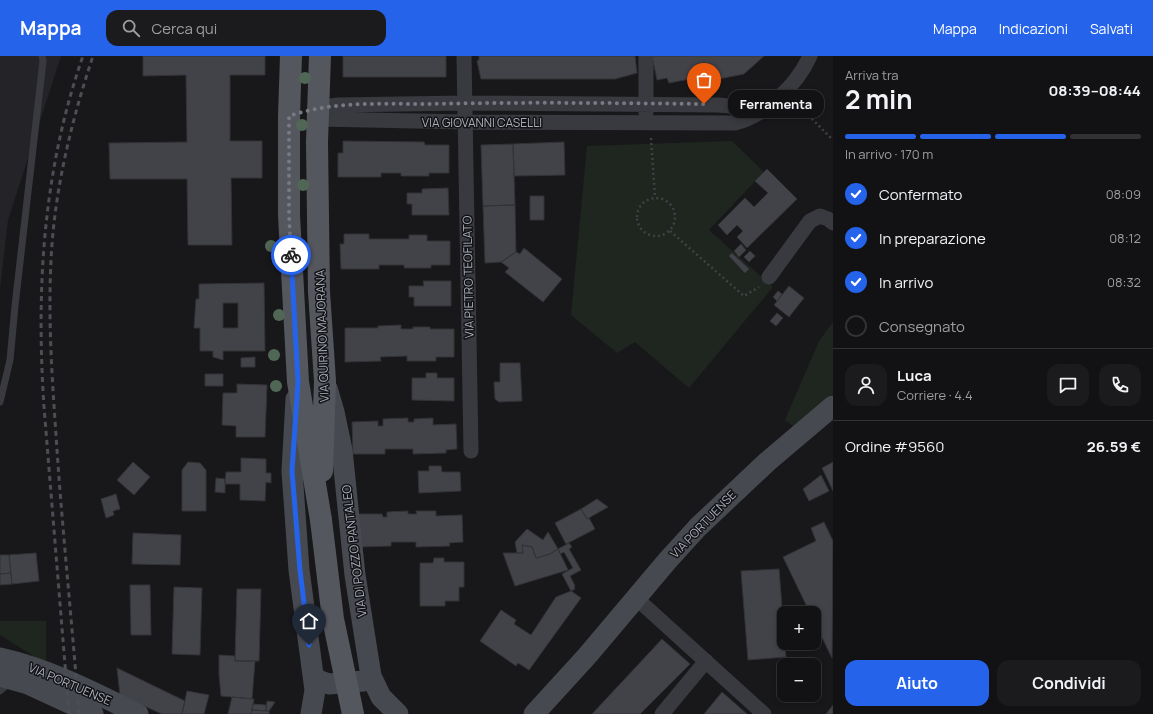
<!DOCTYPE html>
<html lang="it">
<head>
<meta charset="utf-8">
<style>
  body { margin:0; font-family:Manrope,sans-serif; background:#1b1b1d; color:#f1f3f6; height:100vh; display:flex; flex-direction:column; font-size:15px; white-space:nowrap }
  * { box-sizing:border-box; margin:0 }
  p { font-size:13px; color:#9c9ea0 }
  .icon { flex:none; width:22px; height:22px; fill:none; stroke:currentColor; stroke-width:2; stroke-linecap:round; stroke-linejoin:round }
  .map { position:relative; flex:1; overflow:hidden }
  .drawer { display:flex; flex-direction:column; background:#121214; width:320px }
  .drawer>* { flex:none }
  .buttons { position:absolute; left:777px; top:550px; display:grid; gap:8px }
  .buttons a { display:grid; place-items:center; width:44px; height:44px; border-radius:8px; background:#121214; box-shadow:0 2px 6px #0003,0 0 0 1px #313234; font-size:20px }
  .pin { position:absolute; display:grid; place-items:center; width:34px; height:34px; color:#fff; margin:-41px -17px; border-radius:50% 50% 50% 0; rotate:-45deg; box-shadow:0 0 4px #0007 }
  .pin .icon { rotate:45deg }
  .courier { position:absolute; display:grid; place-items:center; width:40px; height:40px; margin:-20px; border:3px solid #2563eb; border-radius:50%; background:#fff; color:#222; box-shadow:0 1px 5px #0007 }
  .bubble { position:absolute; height:28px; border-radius:12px; background:#121214; box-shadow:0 2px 6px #0003,0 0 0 1px #313234; font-size:13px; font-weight:700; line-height:28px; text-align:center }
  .headline em { font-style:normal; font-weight:700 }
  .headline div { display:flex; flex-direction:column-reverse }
  .headline { display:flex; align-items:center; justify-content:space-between; height:68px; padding:0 12px }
  h1 { font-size:26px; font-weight:700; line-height:30px }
  .bar { display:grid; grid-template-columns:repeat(4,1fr); gap:6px 4px; align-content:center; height:48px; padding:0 12px }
  .bar i { height:5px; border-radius:3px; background:#313234 }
  .bar .active { background:#2563eb }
  .bar p { grid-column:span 4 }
  .line { display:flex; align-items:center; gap:10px; padding:0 12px; border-top:1px solid #313234 }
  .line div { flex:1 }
  .round { display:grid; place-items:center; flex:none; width:42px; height:42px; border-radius:12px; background:#1b1b1d }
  ol { padding:0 12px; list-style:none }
  li { display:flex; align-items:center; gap:12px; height:44px }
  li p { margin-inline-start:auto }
  li .icon { padding:4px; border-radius:50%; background:#2563eb; color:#fff; stroke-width:4 }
  li:last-child { color:#9c9ea0 }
  li i { width:22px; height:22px; border:2px solid #313234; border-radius:50% }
  .cta { display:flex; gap:8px; margin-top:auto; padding:8px 12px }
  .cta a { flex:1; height:46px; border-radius:12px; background:#2563eb; color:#fff; font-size:16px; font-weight:700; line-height:46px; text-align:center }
  .cta a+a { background:#1b1b1d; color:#f1f3f6 }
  header { display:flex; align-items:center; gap:24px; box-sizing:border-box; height:56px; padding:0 20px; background:#2563eb; color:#fff }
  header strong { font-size:19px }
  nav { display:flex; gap:22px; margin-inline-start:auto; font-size:14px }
  .search { width:280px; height:36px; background:#1b1b1d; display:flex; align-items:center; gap:10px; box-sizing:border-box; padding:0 14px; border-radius:12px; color:#9c9ea0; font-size:15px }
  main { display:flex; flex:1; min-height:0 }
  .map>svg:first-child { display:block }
  .built { fill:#242428 }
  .green { fill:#1e261f }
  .building { fill:#424348; stroke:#323237; fill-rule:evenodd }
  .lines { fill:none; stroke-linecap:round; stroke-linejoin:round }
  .path { stroke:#3f4147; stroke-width:2.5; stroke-dasharray:2 3; stroke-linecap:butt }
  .lane { stroke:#393a40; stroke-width:7 }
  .street { stroke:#393a40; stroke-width:15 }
  .secondary { stroke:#474950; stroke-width:21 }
  .primary { stroke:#55575f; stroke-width:22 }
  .rail { stroke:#4c4e55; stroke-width:3; stroke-dasharray:5 4; stroke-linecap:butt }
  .primary-bridge { stroke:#55575f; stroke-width:22 }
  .tree { fill:#516755 }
  .done { stroke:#777a83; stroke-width:4; stroke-dasharray:0 7.2 }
  .route { stroke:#2563eb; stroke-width:5 }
  .labels { text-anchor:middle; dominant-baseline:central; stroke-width:3; stroke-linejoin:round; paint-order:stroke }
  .street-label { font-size:12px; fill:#aaafbb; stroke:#131316 }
</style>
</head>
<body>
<header>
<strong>Mappa</strong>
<div class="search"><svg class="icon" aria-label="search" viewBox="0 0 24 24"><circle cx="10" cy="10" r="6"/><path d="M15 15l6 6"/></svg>Cerca qui</div>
<nav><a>Mappa</a><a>Indicazioni</a><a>Salvati</a></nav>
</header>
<main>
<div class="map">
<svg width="833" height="658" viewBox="0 0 833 658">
  <rect width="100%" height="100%" fill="#18181b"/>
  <path class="built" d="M0,0H61L8,164L0,233Z"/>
  <path class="green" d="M732,85L764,116L709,174L773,231L689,332L635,286L617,297L571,259L587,90Z
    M833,266V338L822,349L793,370L785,364L819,285Z
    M0,565H46V608L0,579Z"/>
  <path class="building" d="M143,0H265V19H230V85H262V122H231L232,189H188L187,123H110L109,87L187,86L186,19L143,20Z
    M343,0H446V21H343Z
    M479,0H635L637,17L615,23H481L477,5L479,4Z
    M652,0H764L744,18L704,26L701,21L669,27L667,22L657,24Z
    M343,85L424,86L425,89H449V117H429V120H401V117H381V121H338V97H343Z
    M564,86L565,119L514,120L513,88Z
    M513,88L515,149L483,150L481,89Z
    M767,113L797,143L747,192L737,181L743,175L737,169L727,179L718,169L745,142L754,151L768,137L755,125Z
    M448,132L449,159H412V148H407V137H422V133Z
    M530,140H544V164H530Z
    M515,149L516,196L501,206L485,207L483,150Z
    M344,178H369V183H409V179H427V185H450V209H431V212H404V209H379V213H341L340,188H344Z
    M741,188L746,194L739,201L734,195Z
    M524,192L562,223L543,246L505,216L509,212L501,206L516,196L520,198Z
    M750,195L755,200L749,206L744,201Z
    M732,197L749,213L745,217L729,200Z
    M423,225H451V250H414V241H409V230H424Z
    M264,227L265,295H223V304L213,301V295H200V272H194L196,243H199V228ZM223,247H238V272H223Z
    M789,230L804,242L789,261L774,249Z
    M778,235L782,238L777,245L773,241Z
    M777,257L783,262L776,270L770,265Z
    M401,269V273H413V271H430V273H454V301H436V305H407V300L380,301L381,305L345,306V272H378V270Z
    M255,301V311H241V302Z
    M500,307H520L522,345L499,346L495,343L494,326H500Z
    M426,317H437V322H454V345L412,344V322H426Z
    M205,318H223V330H205Z
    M237,328L267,329L265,381H236V370L222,369L223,337H237Z
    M408,362V366H414V363L433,362V369L456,368L457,393L446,394V397L413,398V393H385V398H353L352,366L378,365V370H383V363Z
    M241,402L266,403V417H271V427L266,426L265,445L240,444V428H225L226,416H241Z
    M133,406L150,421L134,439L117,424Z
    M188,406L200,407L206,414V455H182V414Z
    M833,406V435L822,412Z
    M429,410H441L442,416H460L461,435L419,437L418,415H429Z
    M821,419L829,435L809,445L803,433Z
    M216,422L225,423V437L215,436Z
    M116,438L120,453L113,455L114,459L106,462L101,443Z
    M597,443L608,451L587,463L581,453Z
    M581,453L587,463L589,462L595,473L566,488L555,467Z
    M408,455V458H417L416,455H436V460L462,459L463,486L449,487L450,490L416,491V486H391V490L359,491L355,458H382L383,461H387V456Z
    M824,466L833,485L832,602L814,565V557H810L783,501L816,485L811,472Z
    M527,473L543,484L548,476L558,493L550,498L536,502L532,491L522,489L523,497H517L515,486Z
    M133,477L181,479L180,509L132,508Z
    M569,487L572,491L569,493L581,514L570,520L575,530L574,531L575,533L571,535L562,518L573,512L564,496L560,498L558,493Z
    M522,489L532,491L536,502L550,498L558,493L568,514L515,530L503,497H523Z
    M36,497L39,525L12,528L9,499Z
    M0,499H9L11,517L0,518Z
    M434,502H444V506H464V531H459V545H445V550H420V507H433Z
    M779,513L786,601L748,604L741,515Z
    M11,517L12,528L0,529V518Z
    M130,529H150L151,579H131Z
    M174,531L202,532L200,599L172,598Z
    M237,533H261L259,605H235Z
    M571,535L581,542L529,614L518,607L516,610L480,585L501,554L516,564L514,568L531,579L556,541Z
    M662,583L690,608L640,658H592Z
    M219,599L235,600V605H255L252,643L221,640L219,618Z
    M117,612L185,645L182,658H162L120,639Z
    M187,635L209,639L204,658H182Z
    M722,636L747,658H704Z
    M232,641L254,643L251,658H228Z
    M267,645L275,646L269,655H266Z
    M253,648L266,649V655L252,654Z
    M833,649V658H826Z
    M252,654L269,655V658H251Z"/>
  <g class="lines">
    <path class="path" d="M794,45L833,84
      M651,82L655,141
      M637 161a19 19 0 1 1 38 0a19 19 0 1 1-38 0Z
      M670,175L744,240L759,231"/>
    <path class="lane" d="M0,346L10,304L15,250L43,5L42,0
      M0,635L10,626"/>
    <path class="street" d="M464,0L471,395
      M318,52L338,49L464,47L718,49L742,51L757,58
      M646,57V0
      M318,63L465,66L735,67C766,59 797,29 810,0
      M769,221L810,165L820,160L828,163L833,167
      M636,542L764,658
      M662,658L706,605"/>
    <path class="secondary" d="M327,332L334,356L342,394L355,519L371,620L381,641L398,658
      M296,343L292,415L299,514L315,634L311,658
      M0,602C49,613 93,636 138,658
      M313,619L318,624L329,628L364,625
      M0,620L28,628L93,658
      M534,658L587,600L668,504L698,471L767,406L833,350"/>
    <path class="primary" d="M291,0L289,60V159L298,326L321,464
      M320,0L317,86L319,236L325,325L322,415"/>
    <path class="rail" d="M69,658L44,351C36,232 43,114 83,0
      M79,658C72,565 62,472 56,379C52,321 48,264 51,205C54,136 71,66 93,0"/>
    <path class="primary-bridge" d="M321,464L333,563L353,658"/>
  </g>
  <g class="tree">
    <circle cx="305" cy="22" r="6"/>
    <circle cx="302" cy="69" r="6"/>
    <circle cx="303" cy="129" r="6"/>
    <circle cx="271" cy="190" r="6"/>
    <circle cx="279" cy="259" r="6"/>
    <circle cx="274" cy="299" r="6"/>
    <circle cx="276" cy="330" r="6"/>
  </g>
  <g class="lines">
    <path class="done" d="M291,199L289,159V60C333,45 380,48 426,48C519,46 612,47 704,48"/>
    <path class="route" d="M291,199L298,326L292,415L300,514L309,589"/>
  </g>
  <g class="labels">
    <g class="street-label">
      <text x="482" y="66">VIA GIOVANNI CASELLI</text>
      <text transform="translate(468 221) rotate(-91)">VIA PIETRO TEOFILATO</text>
      <text transform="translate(322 280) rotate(-92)">VIA QUIRINO MAJORANA</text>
      <text transform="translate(703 468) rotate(-46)">VIA PORTUENSE</text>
      <text transform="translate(354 495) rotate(-97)">VIA DI POZZO PANTALEO</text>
      <text transform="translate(70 628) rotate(23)">VIA PORTUENSE</text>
    </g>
  </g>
</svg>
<div class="buttons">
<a>+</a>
<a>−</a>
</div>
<div class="pin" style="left:704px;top:48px;background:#ea580c"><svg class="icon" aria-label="bag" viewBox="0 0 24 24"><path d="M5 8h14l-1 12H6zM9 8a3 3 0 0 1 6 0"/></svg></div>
<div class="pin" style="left:309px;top:589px;background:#1f2937"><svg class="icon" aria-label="home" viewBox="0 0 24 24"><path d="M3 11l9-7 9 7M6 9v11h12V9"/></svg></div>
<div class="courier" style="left:291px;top:199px"><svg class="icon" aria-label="bike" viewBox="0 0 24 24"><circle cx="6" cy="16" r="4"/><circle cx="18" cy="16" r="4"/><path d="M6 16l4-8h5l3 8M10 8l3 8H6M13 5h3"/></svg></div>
<div class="bubble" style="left:728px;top:34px;width:96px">Ferramenta</div>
</div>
<section class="drawer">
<div class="headline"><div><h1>2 min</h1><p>Arriva tra</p></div><em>08:39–08:44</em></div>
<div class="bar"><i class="active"></i><i class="active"></i><i class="active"></i><i></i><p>In arrivo · 170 m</p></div>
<ol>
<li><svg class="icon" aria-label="check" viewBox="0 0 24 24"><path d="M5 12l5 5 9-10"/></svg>Confermato<p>08:09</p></li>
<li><svg class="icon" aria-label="check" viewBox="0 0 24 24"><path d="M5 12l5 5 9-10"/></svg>In preparazione<p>08:12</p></li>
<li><svg class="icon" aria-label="check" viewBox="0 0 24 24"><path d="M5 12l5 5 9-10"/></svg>In arrivo<p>08:32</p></li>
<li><i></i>Consegnato</li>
</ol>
<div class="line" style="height:72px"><a class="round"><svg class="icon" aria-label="person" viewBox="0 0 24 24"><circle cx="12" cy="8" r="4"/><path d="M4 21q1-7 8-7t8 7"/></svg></a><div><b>Luca</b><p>Corriere · 4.4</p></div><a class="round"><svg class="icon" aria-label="chat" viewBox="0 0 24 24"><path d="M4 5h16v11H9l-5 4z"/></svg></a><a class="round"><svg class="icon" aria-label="phone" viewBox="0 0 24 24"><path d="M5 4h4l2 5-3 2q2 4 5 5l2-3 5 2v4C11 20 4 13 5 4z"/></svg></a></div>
<div class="line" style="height:52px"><div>Ordine #9560</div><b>26.59 €</b></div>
<div class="cta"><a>Aiuto</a><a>Condividi</a></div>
</section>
</main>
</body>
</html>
